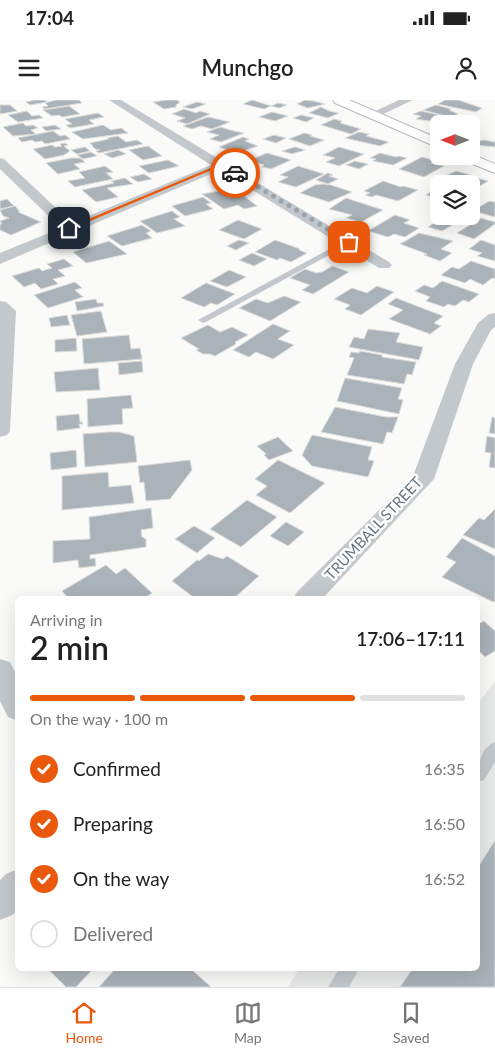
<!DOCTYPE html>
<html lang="en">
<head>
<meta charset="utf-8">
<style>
  body { margin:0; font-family:Lato,sans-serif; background:#f2f2f2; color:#222; height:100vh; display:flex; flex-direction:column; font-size:19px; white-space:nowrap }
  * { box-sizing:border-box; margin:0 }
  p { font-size:16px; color:#767676 }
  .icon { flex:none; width:28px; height:28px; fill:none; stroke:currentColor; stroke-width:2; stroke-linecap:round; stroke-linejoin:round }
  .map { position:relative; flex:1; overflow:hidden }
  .side { position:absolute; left:15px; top:496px; width:465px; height:375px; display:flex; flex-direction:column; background:#fff; border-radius:8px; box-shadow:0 5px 20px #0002 }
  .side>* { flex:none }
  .needle { width:32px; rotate:270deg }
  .buttons { position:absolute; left:430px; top:15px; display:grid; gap:10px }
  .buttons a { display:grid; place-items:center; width:50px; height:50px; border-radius:8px; background:#fff; box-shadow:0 5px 20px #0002; font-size:25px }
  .pin { position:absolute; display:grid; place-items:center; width:42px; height:42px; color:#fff; margin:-21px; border-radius:10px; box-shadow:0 2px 8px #0006 }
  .courier { position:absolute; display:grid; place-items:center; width:50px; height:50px; margin:-25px; border:4px solid #ea580c; border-radius:50%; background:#fff; color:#222; box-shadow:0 1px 6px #0007 }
  .headline em { font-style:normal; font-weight:600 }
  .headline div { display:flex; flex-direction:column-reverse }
  .headline { display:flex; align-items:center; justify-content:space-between; height:85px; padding:0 15px }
  h1 { font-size:32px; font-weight:600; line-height:38px }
  .bar { display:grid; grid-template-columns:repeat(4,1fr); gap:8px 5px; align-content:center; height:60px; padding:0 15px }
  .bar i { height:6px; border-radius:4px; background:#e0e0e0 }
  .bar .on { background:#ea580c }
  .bar p { grid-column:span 4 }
  ol { padding:0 15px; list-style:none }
  li { display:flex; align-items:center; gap:15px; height:55px }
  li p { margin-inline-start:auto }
  li .icon { padding:5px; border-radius:50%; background:#ea580c; color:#fff; stroke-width:4 }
  li:last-child { color:#767676 }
  li i { width:28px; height:28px; border:2px solid #e0e0e0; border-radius:50% }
  .status { display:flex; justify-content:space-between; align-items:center; height:35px; padding:0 25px; background:#fff; direction:ltr }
  .status svg { height:14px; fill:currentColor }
  header { display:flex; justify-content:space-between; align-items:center; height:65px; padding:0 15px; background:#fff; font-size:22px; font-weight:600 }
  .tab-bar { display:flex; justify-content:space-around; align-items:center; height:70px; border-top:1px solid #e0e0e0; background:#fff; font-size:14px; color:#767676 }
  .tab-bar a { display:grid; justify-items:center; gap:2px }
  .tab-bar .on { color:#ea580c }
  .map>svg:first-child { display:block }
  .built { fill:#e8e9e9 }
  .building { fill:#aab3b9; stroke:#dcdcda }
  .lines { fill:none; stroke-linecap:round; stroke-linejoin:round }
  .secondary-casing { stroke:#b3babf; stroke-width:2 }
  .lane { fill:#c3c8cc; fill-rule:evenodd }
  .street { fill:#c3c8cc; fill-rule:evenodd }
  .secondary { fill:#fff; fill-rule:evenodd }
  .route { fill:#ea580c }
  .done { stroke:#99a4ac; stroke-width:5; stroke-dasharray:0 9 }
  .labels { text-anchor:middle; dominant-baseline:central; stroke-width:5; stroke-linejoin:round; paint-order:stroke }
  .street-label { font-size:15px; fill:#657683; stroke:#fff }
</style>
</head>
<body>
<div class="status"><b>17:04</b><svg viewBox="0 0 49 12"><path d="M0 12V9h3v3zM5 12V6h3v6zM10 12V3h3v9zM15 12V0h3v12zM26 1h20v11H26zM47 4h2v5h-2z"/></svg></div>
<header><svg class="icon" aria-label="menu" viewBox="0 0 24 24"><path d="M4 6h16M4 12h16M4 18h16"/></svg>Munchgo<svg class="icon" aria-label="person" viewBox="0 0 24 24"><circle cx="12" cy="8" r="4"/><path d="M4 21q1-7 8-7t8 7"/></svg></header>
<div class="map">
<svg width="495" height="887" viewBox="0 0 495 887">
  <rect width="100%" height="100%" fill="#fafaf8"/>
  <path class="built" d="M495,581V887H288L299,869H478V604Z"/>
  <path class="building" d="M35,0H44L47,2L30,5L26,2Z
    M56,0H79L82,3L45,9L42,7L48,6L45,3Z
    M167,0H177L180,2L176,5V7L164,9L153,2Z
    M252,0L271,6L278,3L287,5L279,8L271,6L264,9L243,4Z
    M305,0L313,1L325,4L308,8L297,4Z
    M445,0H458L482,8L476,12L438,4Z
    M197,2L206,4L192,9L183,7Z
    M0,5H10L17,11L0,14Z
    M436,5L451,9L449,10L458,14L450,17L423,10Z
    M69,6L80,14L62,17L59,15L52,16L43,10Z
    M321,7L329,11L339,13L328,18L309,13Z
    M184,9L196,13L200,11L210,14L187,24L177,21L185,18L172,14Z
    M27,11L32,16L39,15L43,18L18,22L8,15Z
    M421,11L443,16L452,19L443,23L416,19L421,16L413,14Z
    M272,12L288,16L275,21L259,17Z
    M98,13L104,17L89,20L94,24L70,28L66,25L72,24L65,19Z
    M301,15L314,18L306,22L293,18Z
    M208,17L230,22L212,29L201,26L192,29L183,26Z
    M334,19L342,21L340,23L361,29L351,34L321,25Z
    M23,23L26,26L33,25L38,28L31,30L36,34L13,36L3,27Z
    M55,25L61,29L46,31L42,27Z
    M103,25L111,30L121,28L128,33L83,39L72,32Z
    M220,27L234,31L244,33L221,42L210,39L219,35L207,32Z
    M53,31L60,36L65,35L70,39L45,44L42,41L35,42L32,40L22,42L18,38Z
    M359,32L369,34L366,36L389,42L380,46L345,38Z
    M304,33L312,35L310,36L324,40L310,46L289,39Z
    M274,35L286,38L276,43L263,39Z
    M118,36L126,42L137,40L143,44L99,53L96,51L100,50L95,49L90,43L109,39L107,38Z
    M243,37L249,39L245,41L258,46L237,53L219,47Z
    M484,40L495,42V47L474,45L478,42H476Z
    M65,43L68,45L64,46L70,51L64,55L45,59L33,49L52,45L55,47L62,46L60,44Z
    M148,46L162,56L143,60L129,50Z
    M85,47L90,51L77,54L71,50Z
    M295,47L305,50L292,54L282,51Z
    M339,47L364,54L339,66L326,62L335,58L323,55Z
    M118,50L126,54L112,58L104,54Z
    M91,52L97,56L83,59L77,55Z
    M267,53L291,60L271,69L262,67L264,65L250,60Z
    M380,53L396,57L399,56L407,58L393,65L373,61L376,59L370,58Z
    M422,57L436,61L431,63L444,66L424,77L399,69Z
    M71,58H80L85,62L74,64L80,69L58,74L46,63Z
    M168,60L179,66L149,73L139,66Z
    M355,61L368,64L359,69L346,65Z
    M105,66L113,72L106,73L113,79L75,87L68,81L85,78L79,72Z
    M298,66L324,74L296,87L278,82L288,77L280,75Z
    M456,71L475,76L473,77L488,81L478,87L471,86V84H444L434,81Z
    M328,73L333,75L329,76L338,79L328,84L316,80Z
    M144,74L152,79L138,82L130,77Z
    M125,78L133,84L107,88L118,97L96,102L82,90L114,83L111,81Z
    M383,81L401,87L403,86L418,90L398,101L376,95L372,97L365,95L370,93L364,91Z
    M323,84L331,85L352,92L329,102L300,93L315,85Z
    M230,89L244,96L257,106L244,109L238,105L224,109L202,94Z
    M434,90L439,91V107L430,103L436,98L426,95Z
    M203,97L211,103L206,104L213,109L185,116L172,106Z
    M346,98L383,110L361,122L346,118L352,115L329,109Z
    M7,99L14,106L0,109V101Z
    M489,101L495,102V117L473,111Z
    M15,106L20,112H18L41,122L11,135L0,130V124H2L0,121L9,118L3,116L0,110Z
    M172,111L180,117L174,119L185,126L157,133L140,121Z
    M395,115L410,120L404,123L419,128L405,137L394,134L388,137L368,131Z
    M445,116L461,120L442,131L428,127Z
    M481,118L495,122V124L474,139L457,133Z
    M238,120L262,129L244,139L219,130Z
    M142,125L151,131L146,133L152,138L122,146L107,136Z
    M419,133L453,141L441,149L452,153L440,161L424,155L427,154L400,144Z
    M239,140L249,143L236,150L227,146Z
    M275,140L300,149L299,150L307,153L291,162L280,158L277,160L255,152Z
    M481,140L495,145V161L477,156L482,153L469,149Z
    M109,141L127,154L86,163L73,152Z
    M252,153L267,159L254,166L239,160Z
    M64,159L73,166L58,170L65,176L53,179L58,184L41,189L35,183L24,187L12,176L39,168L42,171L52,168L47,164Z
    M471,161L495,169V179L492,178L483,185L470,179L465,183L441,175L452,167L459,169Z
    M332,166L349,172L313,194L302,190L310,185L290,178L305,169L316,173L322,172Z
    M229,170L246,177L227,187L210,181Z
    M442,181L479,194L469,202L463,200L455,206L448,204L444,207L426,201L430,197L415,191L424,185L433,188Z
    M75,182L82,188L75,190L83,197L48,208L34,195Z
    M206,183L235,194L217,205L211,203L204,207L181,198Z
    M377,186L394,192L361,215L345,209L350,205L334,199L352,188L367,193Z
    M284,196L301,202L270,221L239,208L256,199L268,203Z
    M396,198L443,216L434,223L441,226L430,234L389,219L403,210L388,204Z
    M96,199L97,203H103L104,206L77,211L75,202Z
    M101,211L107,232L77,236L71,215Z
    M67,215L70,225L51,227L49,218Z
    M273,224L290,231L278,239L294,245L273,259L256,252L249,257L233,250Z
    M208,225L220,232L232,227L248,235L235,242L236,244L215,256L210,254H203L196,250L199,249L181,238Z
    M368,229L400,233L396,242L423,247L419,260L349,247L354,237L364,239Z
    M129,235L131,249L140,248L142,259L84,264L82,239Z
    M76,238L77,251L55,252V240Z
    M360,251L382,255V257L416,262L412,275L407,274L404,284L347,275L354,258L349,257L351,252L359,253Z
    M142,261L143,272L119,275L118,263Z
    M98,268L100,290L56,292L54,272Z
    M345,278L402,288L398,299L403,300L399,314L337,301Z
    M131,295L133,308L122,309L123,324L88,327L87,299Z
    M335,307L386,317H398L392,333L387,332L383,344L321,332Z
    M79,314L80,322H82L83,324H79L80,328L57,331L56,316Z
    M492,317L495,318V334L489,333Z
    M108,332H119L134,336L137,362L85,367L83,334Z
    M312,335L372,347L368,360L374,361L368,377L312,366L302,355Z
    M487,336L495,338V368L489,367L491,353L485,352Z
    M278,337L293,351L269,360L264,355L266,354L257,346Z
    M76,350L77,367L51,370L50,353Z
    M190,360L192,370L170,399L146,401L144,382L140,383L138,366Z
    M278,360L325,383L290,413L256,395L267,386L255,379Z
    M108,372L109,387L131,385L134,403L62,410V376Z
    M247,400L277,417L241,447L210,429Z
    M151,408L153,428L141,430L142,437L146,439V447L90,455V459L95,458L96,466L79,468L78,460L53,463V441L90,439L89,417Z
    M495,409V449L463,435L479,418L484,420Z
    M286,422L304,432L288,446L270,436Z
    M194,426L215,438L197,453L175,439Z
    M462,438L495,456V501L493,502L442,477L456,462L446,457Z
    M208,454L223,459L227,456L259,476L233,499H196L172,481L197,460L199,461Z
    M106,465L116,474L125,468L152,493L143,499H69L62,491Z
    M484,521L495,531V551L485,557L478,550V524Z
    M495,740V887H400L412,869H478V767Z
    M48,869H93L76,887H66Z
    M115,869H191L211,887H99Z"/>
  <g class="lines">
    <g class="secondary-casing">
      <path id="secondary" d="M333,0H349L439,39V48L335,3Z
        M471,54L495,64V73L460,59L458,56H471Z"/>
    </g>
    <path class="lane" d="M346,140L353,142L206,222L203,223L198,220Z
      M495,642V662L484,680L478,682C478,667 479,648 495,642Z
      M339,869H359L349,887H328Z"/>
    <path class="street" d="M109,0H121L389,162L392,165L389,168H379L220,70L0,164V153L61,128L0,69V58L4,59L72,123L211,65Z
      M399,0H413L377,17L373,18L367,15Z
      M0,201L6,202L16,211L10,331L7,335L0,337Z
      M495,213V227L491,230L473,264L434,379L322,499H293L297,492L413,376L455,264L478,223L489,214Z
      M0,559L10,562L18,578V621L8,617L0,601Z
      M18,769V810L12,815L0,820V780L6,774Z"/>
    <use href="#secondary" class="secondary"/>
  </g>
  <path class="route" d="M220,64L237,73L233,74L221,66L71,129L67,128Z"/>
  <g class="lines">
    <path class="done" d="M235,73L349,142"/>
  </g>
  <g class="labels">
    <g class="street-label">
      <text transform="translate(373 428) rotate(-47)">TRUMBALL STREET</text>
    </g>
  </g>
</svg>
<div class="buttons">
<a><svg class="needle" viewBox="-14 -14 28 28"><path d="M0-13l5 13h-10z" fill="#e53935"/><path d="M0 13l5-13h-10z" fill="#767676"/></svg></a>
<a><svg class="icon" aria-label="layers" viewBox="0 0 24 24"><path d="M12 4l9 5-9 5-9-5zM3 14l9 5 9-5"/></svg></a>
</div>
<div class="pin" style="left:349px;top:142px;background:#ea580c"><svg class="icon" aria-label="bag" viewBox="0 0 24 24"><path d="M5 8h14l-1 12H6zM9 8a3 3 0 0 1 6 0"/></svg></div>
<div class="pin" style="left:69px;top:128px;background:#1f2937"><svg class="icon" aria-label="home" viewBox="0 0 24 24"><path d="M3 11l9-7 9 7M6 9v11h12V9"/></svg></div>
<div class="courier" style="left:235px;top:73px"><svg class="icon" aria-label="car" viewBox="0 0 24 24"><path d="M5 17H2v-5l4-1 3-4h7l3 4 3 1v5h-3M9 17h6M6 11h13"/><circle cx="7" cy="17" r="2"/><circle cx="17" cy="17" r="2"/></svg></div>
<section class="side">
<div class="headline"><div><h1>2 min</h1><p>Arriving in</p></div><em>17:06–17:11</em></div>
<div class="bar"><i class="on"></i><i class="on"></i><i class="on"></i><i></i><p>On the way · 100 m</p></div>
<ol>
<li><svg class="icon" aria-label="check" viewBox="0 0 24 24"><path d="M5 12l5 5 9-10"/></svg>Confirmed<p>16:35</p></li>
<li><svg class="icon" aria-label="check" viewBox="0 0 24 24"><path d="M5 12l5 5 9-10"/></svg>Preparing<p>16:50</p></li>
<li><svg class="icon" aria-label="check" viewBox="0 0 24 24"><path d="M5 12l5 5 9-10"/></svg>On the way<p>16:52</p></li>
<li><i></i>Delivered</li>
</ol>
</section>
</div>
<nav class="tab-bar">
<a class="on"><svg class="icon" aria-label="home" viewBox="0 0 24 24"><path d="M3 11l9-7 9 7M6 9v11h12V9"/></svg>Home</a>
<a><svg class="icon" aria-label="map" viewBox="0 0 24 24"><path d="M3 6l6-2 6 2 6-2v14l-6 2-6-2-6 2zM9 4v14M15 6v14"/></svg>Map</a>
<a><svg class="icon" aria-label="saved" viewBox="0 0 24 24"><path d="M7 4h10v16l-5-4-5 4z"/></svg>Saved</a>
</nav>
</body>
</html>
